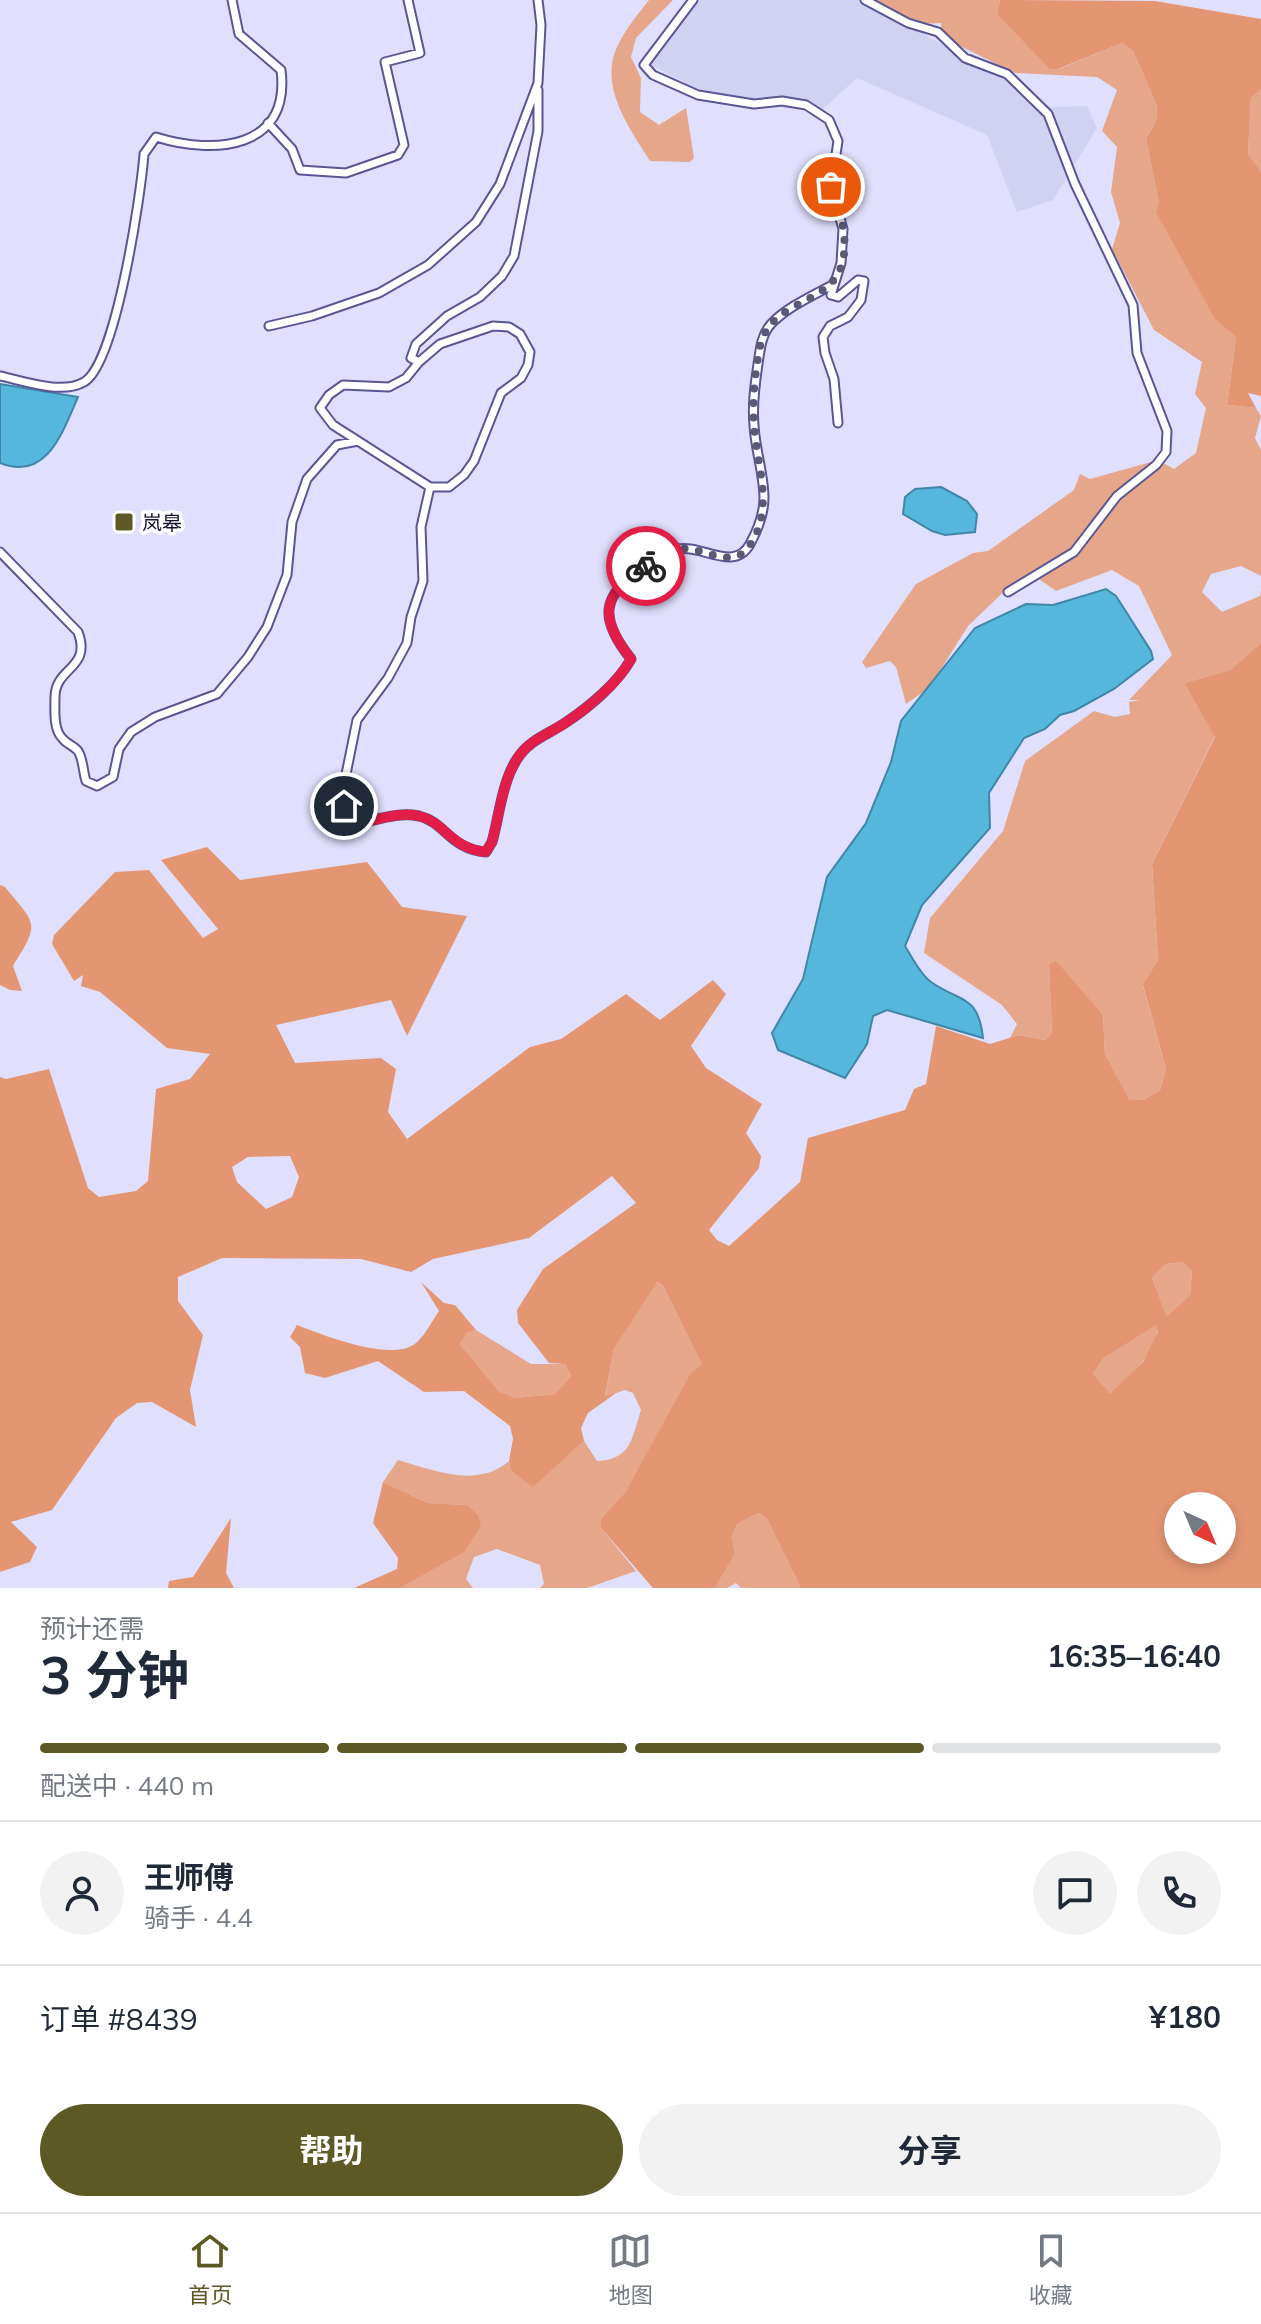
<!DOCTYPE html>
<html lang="zh">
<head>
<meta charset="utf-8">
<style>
  body { margin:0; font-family:Mulish,"Noto Sans SC",sans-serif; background:#f2f2f3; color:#1f2937; height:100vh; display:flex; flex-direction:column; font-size:30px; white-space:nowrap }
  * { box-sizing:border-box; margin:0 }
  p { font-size:26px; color:#747a83 }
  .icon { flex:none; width:44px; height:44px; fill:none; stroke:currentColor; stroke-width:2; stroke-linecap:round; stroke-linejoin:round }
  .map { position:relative; height:1588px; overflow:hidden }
  .details { display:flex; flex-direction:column; background:#fff; flex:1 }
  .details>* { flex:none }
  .needle { width:52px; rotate:136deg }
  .buttons { position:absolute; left:1164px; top:1492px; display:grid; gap:16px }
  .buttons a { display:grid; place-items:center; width:72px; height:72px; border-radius:50%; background:#fff; box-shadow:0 4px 12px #0003; font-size:40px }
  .pin { position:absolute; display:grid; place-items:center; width:68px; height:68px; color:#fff; margin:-34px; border:4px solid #fff; border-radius:50%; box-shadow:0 2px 8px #0007 }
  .courier { position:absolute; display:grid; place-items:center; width:80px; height:80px; margin:-40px; border:6px solid #e11d48; border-radius:50%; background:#fff; color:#222; box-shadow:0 2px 10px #0007 }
  .overview em { font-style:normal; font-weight:700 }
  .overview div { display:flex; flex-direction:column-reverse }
  .overview { display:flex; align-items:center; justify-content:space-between; height:136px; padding:0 40px }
  h1 { font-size:52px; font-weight:700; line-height:60px }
  .bar { display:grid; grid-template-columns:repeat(4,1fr); gap:12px 8px; align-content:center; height:96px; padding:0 40px }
  .bar i { height:10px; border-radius:6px; background:#e0e1e3 }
  .bar .selected { background:#5d5925 }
  .bar p { grid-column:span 4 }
  .line { display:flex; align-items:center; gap:20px; padding:0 40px; border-top:2px solid #e0e1e3 }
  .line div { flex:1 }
  .round { display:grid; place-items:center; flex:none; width:84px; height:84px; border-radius:42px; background:#f2f2f3 }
  .action { display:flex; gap:16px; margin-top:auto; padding:16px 40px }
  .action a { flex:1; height:92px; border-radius:48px; background:#5d5925; color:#fff; font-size:32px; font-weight:700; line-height:92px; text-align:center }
  .action a+a { background:#f2f2f3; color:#1f2937 }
  .dock { display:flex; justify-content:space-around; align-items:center; height:112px; border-top:2px solid #e0e1e3; background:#fff; font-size:22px; color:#747a83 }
  .dock a { display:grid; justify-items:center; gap:4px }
  .dock .selected { color:#5d5925 }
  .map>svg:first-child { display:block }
  .built { fill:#d1d1f2 }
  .green { fill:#e5a68a }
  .forest { fill:#e49673; fill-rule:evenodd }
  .water { fill:#54b7db; stroke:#4186a6; stroke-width:2 }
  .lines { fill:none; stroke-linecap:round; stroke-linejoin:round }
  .street-casing { stroke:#5a5696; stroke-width:11 }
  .street { stroke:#fff; stroke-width:7 }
  .done { stroke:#5b5a76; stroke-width:8; stroke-dasharray:0 14.4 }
  .route { stroke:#e11d48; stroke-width:10 }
  .poi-dot { fill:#5d5925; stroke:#fff; stroke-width:3 }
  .labels { text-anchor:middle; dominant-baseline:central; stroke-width:7; stroke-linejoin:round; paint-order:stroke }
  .poi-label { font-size:20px; fill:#14122c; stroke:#fff; text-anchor:start }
</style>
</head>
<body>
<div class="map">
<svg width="1261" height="1588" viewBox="0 0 1261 1588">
  <rect width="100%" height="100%" fill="#e0e0fe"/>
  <path class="built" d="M689,0H865L1051,107L1087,106L1097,128L1053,200L1017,212L987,135L857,78L822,110L721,100L640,60Z"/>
  <path class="green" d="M649,0H673L636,38L631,57L641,78L640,112L659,125L686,108L694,158L690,162L650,161C628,126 596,83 620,41C628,26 639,13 649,0Z
    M869,0H1000L997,14L1059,69L1122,43L1133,51L1157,106L1156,121L1146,139L1159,203L1215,318L1236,337L1227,405L1256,408L1261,416L1255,438L1261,450V576L1241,566L1211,574L1202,592L1222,612L1260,596L1261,590V643L1230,670L1184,683L1215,736L1152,864L1158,960L1143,986L1166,1069L1160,1090L1143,1100H1130L1105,1054L1103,1015L1049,965L1052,1033L1045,1040L1019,1035L1010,1038L1017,1024L1002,1005L924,953L930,918L1003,831L1025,761L1094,711L1115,717L1130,714L1129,702L1140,700H1129L1172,655L1139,586L1112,570L1056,591L1039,579L1014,582L968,626L929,688L906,704L896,667L890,661L866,668L862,662L916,584L973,553L988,551L1074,490L1080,474L1090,479L1158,460L1174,469L1196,453L1206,408L1195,394L1202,362L1154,330L1112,249L1120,223L1111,192L1117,147L1102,131L1117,90L1097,77L1015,73L942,37L941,23C916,26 889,14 869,0Z
    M1261,89V171L1248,154L1251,98Z
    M1182,1262L1192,1271L1190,1295L1167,1316L1152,1278L1166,1264Z
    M656,1282L663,1286L702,1365L626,1491L600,1520L601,1528L636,1571L587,1588H540L544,1584L540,1565L497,1549L474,1557L466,1579L473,1588H399L466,1505L428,1503L383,1482L398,1460C433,1470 477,1489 509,1461L511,1471L533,1486L584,1441L597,1461C631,1460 632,1438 641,1410L633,1393L625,1390L605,1397L614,1349Z
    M1157,1324C1162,1351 1127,1377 1110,1393L1093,1374L1104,1358Z
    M476,1330L531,1364H565L571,1376L555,1394L515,1398L499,1391L460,1344L467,1333Z
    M759,1513L767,1519L801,1588H741L736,1583L727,1588H715L735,1554L732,1537L737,1524Z"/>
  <path class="forest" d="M1000,0L1155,1L1261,19V89L1251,98L1248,154L1261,171V396L1248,393L1256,408L1227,405L1236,337L1215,319L1156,212L1159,203L1146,139L1156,121L1157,106L1133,51L1122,43L1058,69H1050L997,14Z
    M1261,643V1588H801L767,1519L759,1513L737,1524L732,1537L735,1554L715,1588H653L601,1528L600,1520L626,1491L691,1373L702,1365L663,1286L657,1282L614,1349L605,1396L616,1393L588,1413L581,1428L584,1441L533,1487L511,1471L509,1461L513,1439L510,1426L464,1391L424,1392L378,1361L325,1378L305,1373L300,1347L290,1337L297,1325C323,1335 395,1364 417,1342C426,1334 432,1321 439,1311L421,1282L444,1303L455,1305L476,1330L467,1333L460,1344L499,1391L515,1398L555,1394L571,1376L565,1364L549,1363L518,1323L517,1310L543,1269L636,1203L612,1176L529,1238L433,1259L411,1272L361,1259L222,1258L178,1277V1301L203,1335L190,1390L196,1427L152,1402L137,1403L116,1418L52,1510L11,1522L37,1547L30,1562L0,1572V1077L6,1079L49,1069L88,1188L99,1197L136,1191L148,1181L156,1089L190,1079L210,1054L167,1048L100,992L81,986L83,975L74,981L52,944L54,935L115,872L149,870L203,938L218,929L161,860L207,847L240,880L367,862L402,907L467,916L407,1036L391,1000L276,1025L295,1063L381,1058L396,1069L388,1112L407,1139L530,1047L561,1039L626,994L660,1020L713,980L726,994L691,1046L706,1068L762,1104L746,1133L761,1156L759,1168L709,1230L717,1240L729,1246L800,1182L808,1138L905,1110L914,1089L926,1084L936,1026L990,1044L1019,1035L1045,1040L1052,1033L1049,965L1056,961L1103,1015L1105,1054L1130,1100H1143L1160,1090L1166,1069L1143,985L1158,960L1152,864L1215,737L1184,683L1230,670ZM290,1156L299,1177L292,1197L266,1209L237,1182L232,1167L248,1157ZM1182,1262L1192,1271L1190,1295L1167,1316L1152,1278L1166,1264ZM1156,1325L1158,1332L1143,1362L1110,1393L1093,1374L1104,1358ZM1178,1506H1222V1550H1178Z
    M0,885L5,887C37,926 40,922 13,966L22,991L10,990L0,985Z
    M383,1482L428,1503L466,1505L478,1515L481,1526L464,1552L399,1588H354L397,1569L398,1558L373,1523Z
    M231,1518L226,1573L234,1588H168L169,1581L193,1577Z"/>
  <path class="water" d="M0,384L78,397C63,431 47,482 0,463Z
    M941,487L967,501L977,514L975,532L945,535L932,531L903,514L905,497L915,489Z
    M1106,589L1116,596L1151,651L1153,659L1114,689L1074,711L1060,715L1045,729L1024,738L989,793L990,828L922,905L905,946C912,957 920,974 931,982C961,1003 978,994 983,1038L887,1010L873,1016L867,1044L845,1078L778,1050L772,1033L803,979L827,877L866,823L891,762L901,721L975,628L1026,604L1053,605Z"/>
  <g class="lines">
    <g class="street-casing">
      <path id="street" d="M693,0L644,65L653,75L698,95L754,104L782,101L806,105L829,120L838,141L831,187L843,229L841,263L831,295L838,297L858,280L864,281L861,300L848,317L830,326L823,337L825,353L834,379L838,423
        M865,0L908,23L938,32L965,58L1007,74L1048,114L1075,184L1133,305L1137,353L1167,431L1166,452L1156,465L1117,496L1074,552L1008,592
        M268,123L292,149L300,170L346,173L398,155L404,145L385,62L420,53L408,0
        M269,326L312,316L379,293L428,265L476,222L500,184L538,83L541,25L538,0
        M493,326L509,327L520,334L530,352L528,365L521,378L501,393L474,461L464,475L449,487H430L333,425L320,408L329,395L343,385L389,387L406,378L419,362L440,344Z
        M419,362L411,358L416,344L447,316L480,297L502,276L514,256L538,131V90
        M0,376C24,381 62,395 84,382C116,364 141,194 144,154L156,137C213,155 291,150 281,70L239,34L232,0
        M430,487L421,527L423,581L411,617L407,643L388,678L357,720L342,794L344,806L361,823C380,819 399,812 419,816C445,822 450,849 486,852L492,842C499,817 502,782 517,759C529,740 547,735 565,723C588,708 618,683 631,659C599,619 600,595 645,566C655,560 666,551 678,549C702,544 734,573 750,544C757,531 764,513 764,498C764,474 755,449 754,425C752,405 755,384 758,364C760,351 761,335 771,324C787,307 812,296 832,285
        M0,552L78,632C92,669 55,667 55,697C55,710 53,730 63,739C67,744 74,746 78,751C83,758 83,772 86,781L97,786L113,777L119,749L131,732L155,717L217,694L248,657L267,627L287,575L292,522L307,479L337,445L358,441"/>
    </g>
    <use href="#street" class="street"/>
  </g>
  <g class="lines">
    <path class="done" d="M646,566C656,559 666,551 678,549C700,545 730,570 747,549C776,512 757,467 754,426C752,400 755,372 760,347C772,288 857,314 843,227C841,214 835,200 831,187"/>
    <path class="route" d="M344,806L351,816L361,823C380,819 399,812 419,816C445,822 450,848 486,852L492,842C499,817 502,782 517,759C529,740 547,735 565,723C588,708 618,683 631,659C599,618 600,595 646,566"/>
  </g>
  <rect class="poi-dot" x="114" y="512" width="20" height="20" rx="4"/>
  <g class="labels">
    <g class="poi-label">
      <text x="142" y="522">岚皋</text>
    </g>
  </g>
</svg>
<div class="buttons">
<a><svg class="needle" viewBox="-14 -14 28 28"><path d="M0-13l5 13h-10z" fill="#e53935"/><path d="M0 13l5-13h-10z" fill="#747a83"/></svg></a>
</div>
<div class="pin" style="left:831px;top:187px;background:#ea580c"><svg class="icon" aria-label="bag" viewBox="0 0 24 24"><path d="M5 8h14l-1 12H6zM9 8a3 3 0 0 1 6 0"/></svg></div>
<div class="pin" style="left:344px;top:806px;background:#1f2937"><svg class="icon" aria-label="home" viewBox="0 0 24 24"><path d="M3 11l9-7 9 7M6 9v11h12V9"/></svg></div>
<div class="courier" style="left:646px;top:566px"><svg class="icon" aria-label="bike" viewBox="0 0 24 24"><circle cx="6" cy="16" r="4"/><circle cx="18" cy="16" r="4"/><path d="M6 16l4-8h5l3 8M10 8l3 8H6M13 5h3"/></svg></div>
</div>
<section class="details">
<div class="overview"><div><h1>3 分钟</h1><p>预计还需</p></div><em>16:35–16:40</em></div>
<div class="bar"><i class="selected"></i><i class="selected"></i><i class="selected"></i><i></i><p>配送中 · 440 m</p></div>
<div class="line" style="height:144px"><a class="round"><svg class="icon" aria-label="person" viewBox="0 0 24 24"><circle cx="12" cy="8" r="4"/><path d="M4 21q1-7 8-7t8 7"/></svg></a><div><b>王师傅</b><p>骑手 · 4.4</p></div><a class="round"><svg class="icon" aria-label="chat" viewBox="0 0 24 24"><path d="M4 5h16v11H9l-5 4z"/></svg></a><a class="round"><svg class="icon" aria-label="phone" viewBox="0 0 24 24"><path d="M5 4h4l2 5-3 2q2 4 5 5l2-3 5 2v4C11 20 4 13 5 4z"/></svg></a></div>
<div class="line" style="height:104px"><div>订单 #8439</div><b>¥180</b></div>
<div class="action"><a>帮助</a><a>分享</a></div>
</section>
<nav class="dock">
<a class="selected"><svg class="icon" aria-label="home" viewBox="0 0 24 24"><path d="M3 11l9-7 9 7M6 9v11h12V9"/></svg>首页</a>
<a><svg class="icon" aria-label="map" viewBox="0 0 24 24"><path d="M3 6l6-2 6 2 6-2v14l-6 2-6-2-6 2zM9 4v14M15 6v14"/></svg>地图</a>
<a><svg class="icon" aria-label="saved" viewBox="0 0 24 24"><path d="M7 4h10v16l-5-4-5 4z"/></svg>收藏</a>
</nav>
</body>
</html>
